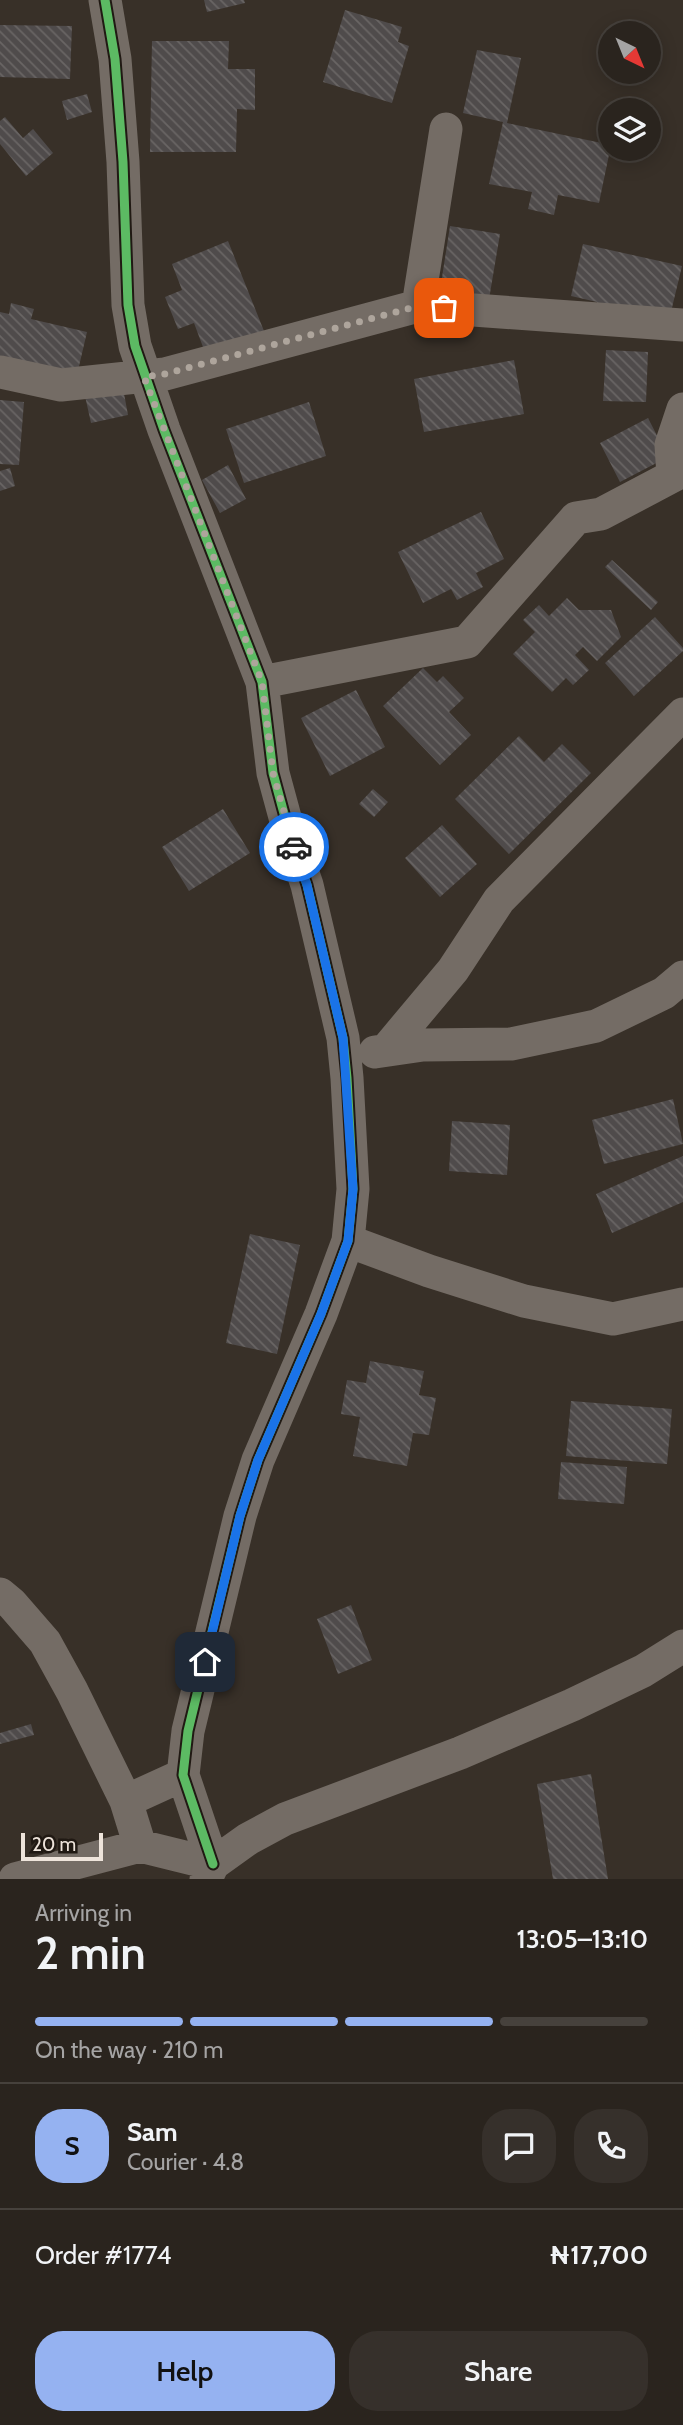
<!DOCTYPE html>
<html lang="en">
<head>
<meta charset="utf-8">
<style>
  body { margin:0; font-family:Cabin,sans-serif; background:#36302b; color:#f1f3f6; height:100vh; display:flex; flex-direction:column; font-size:26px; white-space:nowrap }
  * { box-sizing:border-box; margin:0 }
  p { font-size:23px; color:#a5a4a4 }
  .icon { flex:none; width:38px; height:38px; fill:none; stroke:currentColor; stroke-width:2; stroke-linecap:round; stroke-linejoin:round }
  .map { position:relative; height:1879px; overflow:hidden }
  .side { display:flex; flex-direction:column; background:#2a241e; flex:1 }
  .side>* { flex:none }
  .needle { width:46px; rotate:137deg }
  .controls { position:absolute; left:598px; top:21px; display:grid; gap:14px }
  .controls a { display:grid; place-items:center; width:63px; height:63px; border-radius:50%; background:#2a241e; box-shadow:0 4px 18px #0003,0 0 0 2px #46413c; font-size:35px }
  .scale { position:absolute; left:21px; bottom:18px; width:82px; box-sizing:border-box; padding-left:7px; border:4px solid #eee4db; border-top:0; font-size:19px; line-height:24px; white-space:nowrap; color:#eee4db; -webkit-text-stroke:5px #201913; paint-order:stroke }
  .pin { position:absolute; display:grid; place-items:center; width:60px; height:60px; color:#fff; margin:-30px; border-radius:14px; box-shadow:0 4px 10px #0006 }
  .courier { position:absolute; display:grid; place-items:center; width:70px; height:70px; margin:-35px; border:5px solid #1a73e8; border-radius:50%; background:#fff; color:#222; box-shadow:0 2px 9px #0007 }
  .overview em { font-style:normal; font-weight:600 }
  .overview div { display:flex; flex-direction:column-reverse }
  .overview { display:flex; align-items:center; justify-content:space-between; height:119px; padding:0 35px }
  h1 { font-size:46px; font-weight:600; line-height:52px }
  .bar { display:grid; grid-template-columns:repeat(4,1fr); gap:10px 7px; align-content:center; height:84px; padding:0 35px }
  .bar i { height:9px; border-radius:5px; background:#46413c }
  .bar .on { background:#95b2f1 }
  .bar p { grid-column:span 4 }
  .line { display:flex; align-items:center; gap:18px; padding:0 35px; border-top:2px solid #46413c }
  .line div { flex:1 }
  .round { display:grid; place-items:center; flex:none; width:74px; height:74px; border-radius:28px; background:#36302b }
  .primary-button { display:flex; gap:14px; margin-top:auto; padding:14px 35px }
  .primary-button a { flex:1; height:80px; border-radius:28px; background:#95b2f1; color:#111; font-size:28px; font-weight:600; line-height:80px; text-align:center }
  .primary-button a+a { background:#36302b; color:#f1f3f6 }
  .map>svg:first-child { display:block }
  .building { fill:url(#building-back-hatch) }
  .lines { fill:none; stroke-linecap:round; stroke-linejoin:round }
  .street { stroke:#746c65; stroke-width:33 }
  .cycleway-casing { stroke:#201913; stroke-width:13 }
  .cycleway { stroke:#5cba63; stroke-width:9 }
  .done { stroke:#aea59c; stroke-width:7; stroke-dasharray:0 12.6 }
  .route { stroke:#1a73e8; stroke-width:9 }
</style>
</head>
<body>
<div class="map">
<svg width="683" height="1879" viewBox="0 0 683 1879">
  <defs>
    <pattern id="building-back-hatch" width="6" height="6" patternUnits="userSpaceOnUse" patternTransform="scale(1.75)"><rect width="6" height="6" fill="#4f4b4b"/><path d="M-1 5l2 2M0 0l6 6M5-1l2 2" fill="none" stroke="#696564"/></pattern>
  </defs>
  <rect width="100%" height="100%" fill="#383028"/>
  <path class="building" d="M204,0H244L245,3L207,12Z
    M345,10L402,27L398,42L409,46L392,103L323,82Z
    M0,25L72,26L70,79L0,77Z
    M152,41H229L228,69H255V110L237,109L236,152H150Z
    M477,50L521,58L507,123L611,145L599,203L558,195L554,215L528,209L532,192L489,184L503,122L463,113Z
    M87,94L92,112L67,120L62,101Z
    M5,117L23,138L33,129L53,153L26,176L0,144V121Z
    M450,226L500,234L487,311L438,303Z
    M228,241L264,331L206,355L194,323L178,329L165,297L182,290L172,264Z
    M583,244L682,266L670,316L595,310L597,302L571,296Z
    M11,303L34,309L31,319L87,332L76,379L0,361V312L9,314Z
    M606,350L648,352L646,402L603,401Z
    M514,360L524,414L424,432L414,379Z
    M123,388L128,415L91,423L85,396Z
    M0,400L24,402L19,465L0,464Z
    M309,402L326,456L244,483L226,429Z
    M648,418L668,457L620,482L600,443Z
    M228,465L246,499L220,513L202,480Z
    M10,468L15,486L0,491V471Z
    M481,512L504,559L476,573L483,587L457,600L451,589L423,603L398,552Z
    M612,560L658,602L651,610L605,567Z
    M567,598L579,610H611L621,637L597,661L583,647L575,655L589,670L573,685L566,678L552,692L513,654L535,632L523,620L539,605L549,616Z
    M655,617L683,648V651L634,696L605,663Z
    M423,668L437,682L443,676L464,698L449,712L471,735L440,765L383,706Z
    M356,690L385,747L330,776L301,718Z
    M519,736L544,762L562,744L591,773L509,854L455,799Z
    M373,789L388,802L374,817L359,804Z
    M223,809L250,853L189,891L162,847Z
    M442,825L477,864L440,897L405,858Z
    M673,1099L683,1144L604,1164L592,1120Z
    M452,1121L510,1125L507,1175L449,1171Z
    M683,1156V1202L612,1233L596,1194Z
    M250,1234L300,1245L277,1354L226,1343Z
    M370,1361L424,1371L419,1395L436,1398L429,1435L413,1433L407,1466L353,1456L360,1417L341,1414L347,1380L366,1383Z
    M571,1401L672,1409L667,1464L566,1456Z
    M561,1462L627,1467L624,1504L558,1499Z
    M351,1605L372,1660L338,1674L317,1619Z
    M31,1724L34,1735L0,1744V1733Z
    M591,1774L608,1879H553L537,1784Z"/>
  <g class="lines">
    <path class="street" d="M105,0L115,59L123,162L128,305L135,346L164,430L262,682L273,773L289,832L307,885L343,1038L347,1078L353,1189L348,1241L321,1314L258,1460L240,1516L188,1731L183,1775L213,1864
      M418,306L446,129
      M0,372L61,385L165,374L418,306L683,325
      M262,682L467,642L576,518L601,514L673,476L671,445L683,409
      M386,1050L453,970L499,900L683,714
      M375,1052L423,1045L511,1044L596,1026L664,993L683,977
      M348,1241L429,1271L524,1301L613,1319L683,1304
      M0,1594L12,1604L45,1642L72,1691L126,1801L140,1846
      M126,1801L183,1775
      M15,1879L140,1846L213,1864
      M206,1879L213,1864L248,1839L285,1819L460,1753L572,1705L643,1671L683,1646"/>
    <g class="cycleway-casing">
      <path id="cycleway" d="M105,0L115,59L123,162L128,305L135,346L164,430L262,682L273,773L289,832L307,885L343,1038L347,1078L353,1189L348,1241L321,1314L258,1460L240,1516L188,1731L183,1775L213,1864"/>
    </g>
    <use href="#cycleway" class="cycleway"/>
  </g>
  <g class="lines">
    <path class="done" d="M294,847L273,773L262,682L144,377L165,374L418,306L444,308"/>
    <path class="route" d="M205,1662L240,1516L258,1460L321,1314L348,1241L353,1189L343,1038L307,885L294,847"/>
  </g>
</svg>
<div class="controls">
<a><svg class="needle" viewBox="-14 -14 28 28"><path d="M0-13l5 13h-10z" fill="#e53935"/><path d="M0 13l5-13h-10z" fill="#a5a4a4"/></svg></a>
<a><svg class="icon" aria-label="layers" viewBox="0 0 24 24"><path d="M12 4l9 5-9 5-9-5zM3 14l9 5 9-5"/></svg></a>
</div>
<div class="scale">20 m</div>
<div class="pin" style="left:444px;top:308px;background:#ea580c"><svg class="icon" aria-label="bag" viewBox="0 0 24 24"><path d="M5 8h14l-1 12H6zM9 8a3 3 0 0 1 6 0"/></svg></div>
<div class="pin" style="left:205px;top:1662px;background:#1f2937"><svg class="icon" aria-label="home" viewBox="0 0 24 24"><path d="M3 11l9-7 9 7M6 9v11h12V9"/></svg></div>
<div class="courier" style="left:294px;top:847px"><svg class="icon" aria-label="car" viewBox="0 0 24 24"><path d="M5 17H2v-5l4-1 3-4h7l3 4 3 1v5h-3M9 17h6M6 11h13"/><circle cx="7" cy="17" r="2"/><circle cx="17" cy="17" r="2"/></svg></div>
</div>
<section class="side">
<div class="overview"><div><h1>2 min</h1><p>Arriving in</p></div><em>13:05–13:10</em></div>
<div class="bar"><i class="on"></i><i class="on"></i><i class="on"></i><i></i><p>On the way · 210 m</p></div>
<div class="line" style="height:126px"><b class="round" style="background:#95b2f1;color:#111">S</b><div><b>Sam</b><p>Courier · 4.8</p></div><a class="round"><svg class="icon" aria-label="chat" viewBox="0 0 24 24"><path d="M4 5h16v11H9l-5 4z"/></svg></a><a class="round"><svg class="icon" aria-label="phone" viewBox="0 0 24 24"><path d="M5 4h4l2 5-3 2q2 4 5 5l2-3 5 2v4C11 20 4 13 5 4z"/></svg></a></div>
<div class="line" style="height:91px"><div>Order #1774</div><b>₦17,700</b></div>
<div class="primary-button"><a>Help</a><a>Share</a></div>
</section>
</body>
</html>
